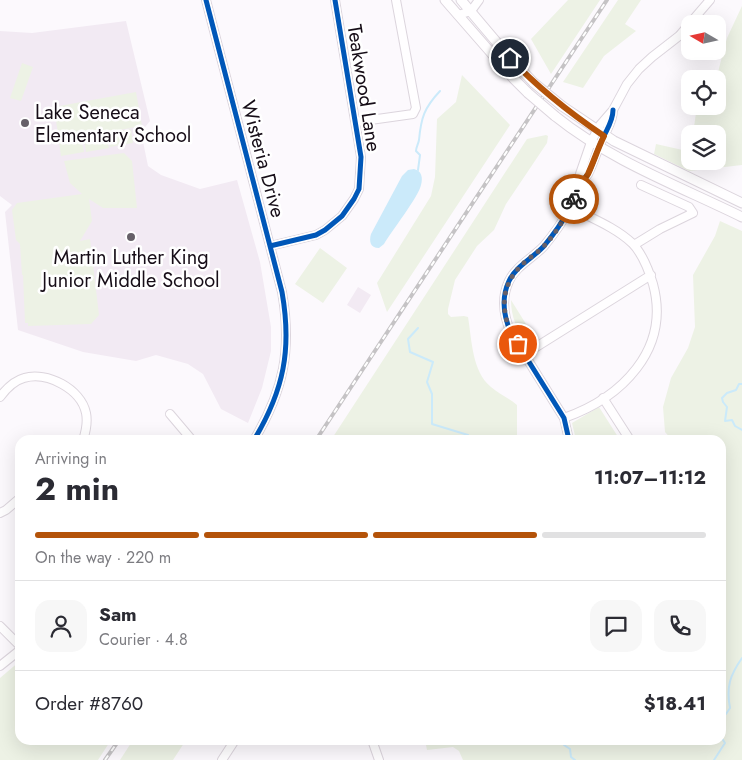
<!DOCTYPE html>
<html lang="en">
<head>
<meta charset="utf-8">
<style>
  body { margin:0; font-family:Jost,sans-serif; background:#f7f7f7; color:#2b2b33; height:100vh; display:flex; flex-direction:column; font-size:19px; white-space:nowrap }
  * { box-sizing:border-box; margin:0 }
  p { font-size:16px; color:#7c7c81 }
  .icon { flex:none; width:28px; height:28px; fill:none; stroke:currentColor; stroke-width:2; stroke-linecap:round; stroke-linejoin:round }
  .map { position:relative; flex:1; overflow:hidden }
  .panel { position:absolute; left:15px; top:435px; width:711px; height:310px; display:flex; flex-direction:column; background:#fff; border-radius:15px; box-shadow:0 5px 20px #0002 }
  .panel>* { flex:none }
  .needle { width:32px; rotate:279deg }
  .fabs { position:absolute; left:681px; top:15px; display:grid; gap:10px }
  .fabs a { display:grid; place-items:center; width:45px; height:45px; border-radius:10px; background:#fff; box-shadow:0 5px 20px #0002; font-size:25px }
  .pin { position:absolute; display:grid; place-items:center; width:42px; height:42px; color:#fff; margin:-21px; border:2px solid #fff; border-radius:50%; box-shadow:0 1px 5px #0007 }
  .courier { position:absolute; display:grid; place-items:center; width:50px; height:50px; margin:-25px; border:4px solid #b45309; border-radius:50%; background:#fff; color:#222; box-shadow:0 1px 6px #0007 }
  .summary em { font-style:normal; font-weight:700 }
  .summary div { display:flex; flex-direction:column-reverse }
  .summary { display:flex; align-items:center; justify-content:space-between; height:85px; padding:0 20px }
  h1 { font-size:32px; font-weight:700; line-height:38px }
  .bar { display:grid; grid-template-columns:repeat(4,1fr); gap:8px 5px; align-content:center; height:60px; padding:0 20px }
  .bar i { height:6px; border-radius:4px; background:#e1e1e2 }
  .bar .selected { background:#b45309 }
  .bar p { grid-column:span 4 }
  .line { display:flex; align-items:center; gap:12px; padding:0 20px; border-top:1px solid #e1e1e2 }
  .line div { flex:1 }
  .round { display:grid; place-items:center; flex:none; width:52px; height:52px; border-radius:15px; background:#f7f7f7 }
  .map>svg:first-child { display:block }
  .built { fill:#f2eaf3 }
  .green { fill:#edf2e5 }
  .water { fill:#cbeafa }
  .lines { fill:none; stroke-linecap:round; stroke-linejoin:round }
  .stream { stroke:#cbeafa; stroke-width:2 }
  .minor-casing { stroke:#dcd5dd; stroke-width:10 }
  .major-casing { stroke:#dcd5dd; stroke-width:11 }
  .minor { stroke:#fffeff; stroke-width:8 }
  .major { stroke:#fffeff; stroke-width:9 }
  .rail-casing { stroke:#c5c3c5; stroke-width:4 }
  .rail { stroke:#fff; stroke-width:2; stroke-dasharray:5.5; stroke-linecap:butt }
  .major-bridge-casing { stroke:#dcd5dd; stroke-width:11; stroke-linecap:butt }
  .major-bridge { stroke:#fffeff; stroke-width:9 }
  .cycleway-casing { stroke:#fff; stroke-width:8 }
  .cycleway { stroke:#0057b8; stroke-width:5 }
  .done { stroke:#666068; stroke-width:5; stroke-dasharray:0 9 }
  .route { stroke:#b45309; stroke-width:6 }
  .poi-dot { fill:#666068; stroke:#fff; stroke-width:2 }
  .labels { text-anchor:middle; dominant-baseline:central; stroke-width:5; stroke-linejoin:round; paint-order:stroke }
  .street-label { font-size:20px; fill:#160d17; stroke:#fff }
  .poi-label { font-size:20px; fill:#160d17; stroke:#fff; text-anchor:start }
</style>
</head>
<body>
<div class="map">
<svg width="742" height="760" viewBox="0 0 742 760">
  <rect width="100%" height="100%" fill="#fcf9fd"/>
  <path class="built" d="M126,21L150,121L141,132L148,166L161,175L200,189L237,180L260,262L271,327V351L262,388L248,423L221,409L203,374L188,364L156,355L136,361L83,352L18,330L5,212L12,205L0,196V31L32,33Z
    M358,287L371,295L360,313L347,305Z"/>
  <path class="green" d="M568,0H600L551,74L531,39Z
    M618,0H641L625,24L636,31L604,56L583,88L563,82Z
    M742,6V165L689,171L654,154L656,144L687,151L690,147V161H718V134H693L697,106H718V79H713L718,72L727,38Z
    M22,63L33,67L21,101L10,98Z
    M462,75L510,125L387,312L377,283L431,196L435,177L437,119L456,102Z
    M136,92L142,126L59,141L54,107Z
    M131,129L133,143L110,147L108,133Z
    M106,134L109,148L86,152L84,138Z
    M546,135L548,136L547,143L506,204L494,230L477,246L455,280L448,309V314L451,317L464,316L468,317C472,341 472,371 491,387C499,394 509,398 517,405V440H331L527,139Z
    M81,138L84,152L61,156L59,142Z
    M124,153L132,161L137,208H103L89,199L92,221L80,241L90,239L99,315L91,324L28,326V323H25L23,275H22L20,244L16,240L12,210L17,203L82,194L70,183L64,161Z
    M720,221L742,231V760H463L459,751L453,747L427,750L425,740H721V440H672L665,432L663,407L671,378L688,348L695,327L693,275L715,236Z
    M320,248L347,268L323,303L295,284Z
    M511,300L536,340L529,344L526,343C517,329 511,317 511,300Z
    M599,407L620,440H576L572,423Z
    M20,661V740H111L98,760H0V678Z
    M133,740H186L173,760H120Z"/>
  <path class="water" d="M414,169C422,171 423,178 421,185C419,196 391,232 384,244L379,248C370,248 369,241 371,234L402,176L408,170Z"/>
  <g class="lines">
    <path class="stream" d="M418,170L420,155L416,151C416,147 418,145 419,140C421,118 424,108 440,91
      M418,328L408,339L410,352L433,362L427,382L432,394V424L468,435L465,440
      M742,384H739L736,390L727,393L722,398L723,402L727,407L725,421L732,420L735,426L742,430
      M721,710L726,714L730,708C726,687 730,675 742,658
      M564,740V745L570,749L571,757L575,760
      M714,760L725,743L721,737"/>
    <g class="minor-casing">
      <path id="minor" d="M206,0L282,292C292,349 284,390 254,440
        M458,15L471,11L479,0
        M356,122L413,114L416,108L396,0
        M579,186L580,174L591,142L600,125L613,110L627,84L639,69L652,57L679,36L710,0
        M634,245L660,229L693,213L689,207L641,185
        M270,246L316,235L325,230L342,216L354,199L359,189L361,157L335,0
        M525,354L651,275
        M0,397C6,389 13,381 24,378C47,371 81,389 86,413C88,423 86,431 83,440
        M603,398L630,440
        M170,414L192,440
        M564,418C621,398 671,350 653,284C649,271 642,253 632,243C615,227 591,218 570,207
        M569,440L564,418L511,333C504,317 501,298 509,281C516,266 533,258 544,246C554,234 563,221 570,208C573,201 575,193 579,186C581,182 585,178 588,174C594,162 597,150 603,138C607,129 613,121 613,110
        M0,513L6,510L20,498
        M0,626L20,646
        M0,666L20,650
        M372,740L379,760
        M222,760L235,740"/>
    </g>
    <g class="major-casing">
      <path id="major" d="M445,0L513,78L528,93
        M461,0L510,58L534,83
        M562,106L614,141L742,203
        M555,116C611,161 679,186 742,217"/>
    </g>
    <use href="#minor" class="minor"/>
    <use href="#major" class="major"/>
    <g class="rail-casing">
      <path id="rail" d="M316,440L607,0
        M105,760L119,740"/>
    </g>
    <use href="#rail" class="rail"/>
    <g class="major-bridge-casing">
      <path id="major-bridge" d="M534,83L562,106
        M528,93L555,116"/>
    </g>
    <use href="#major-bridge" class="major-bridge"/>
    <g class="cycleway-casing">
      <path id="cycleway" d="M206,0L282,292C292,349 284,390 254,440
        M270,246L316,235L325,230L342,216L354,199L359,189L361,157L335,0
        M569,440L564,418L511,333C504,317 501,298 509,281C516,266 533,258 544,246C554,234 563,221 570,208C573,201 575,193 579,186C581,182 585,178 588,174C594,162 597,150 603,138C607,129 613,121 613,110"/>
    </g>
    <use href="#cycleway" class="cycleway"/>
  </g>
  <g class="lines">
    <path class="done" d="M518,344C502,321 498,292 517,270C524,261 535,255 543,247C556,234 566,216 574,199"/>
    <path class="route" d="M510,58C538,88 570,113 604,136C598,148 594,161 588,174C583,182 578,189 574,199"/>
  </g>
  <g class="poi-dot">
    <circle cx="25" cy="123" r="5"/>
    <circle cx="131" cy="237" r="5"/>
  </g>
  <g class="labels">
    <g class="street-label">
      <text transform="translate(364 88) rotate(81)">Teakwood Lane</text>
      <text transform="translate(263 159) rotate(75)">Wisteria Drive</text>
    </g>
    <g class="poi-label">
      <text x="35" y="112">Lake Seneca<tspan x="35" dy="23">Elementary School</tspan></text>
      <text x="131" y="257" text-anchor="middle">Martin Luther King<tspan x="131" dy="23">Junior Middle School</tspan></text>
    </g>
  </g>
</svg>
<div class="fabs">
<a><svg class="needle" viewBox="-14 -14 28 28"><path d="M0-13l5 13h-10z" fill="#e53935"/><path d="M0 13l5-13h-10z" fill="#7c7c81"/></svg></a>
<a><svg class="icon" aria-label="locate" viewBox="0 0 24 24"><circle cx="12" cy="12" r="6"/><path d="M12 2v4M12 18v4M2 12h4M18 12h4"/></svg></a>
<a><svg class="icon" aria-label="layers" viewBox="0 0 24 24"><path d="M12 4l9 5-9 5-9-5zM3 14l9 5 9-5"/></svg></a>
</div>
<div class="pin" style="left:518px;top:344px;background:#ea580c"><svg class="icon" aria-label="bag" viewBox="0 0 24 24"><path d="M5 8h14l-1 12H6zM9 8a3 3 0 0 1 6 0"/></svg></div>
<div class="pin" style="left:510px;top:58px;background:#1f2937"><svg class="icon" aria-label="home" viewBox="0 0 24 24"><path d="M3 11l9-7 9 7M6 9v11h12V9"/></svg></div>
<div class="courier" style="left:574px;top:199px"><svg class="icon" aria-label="bike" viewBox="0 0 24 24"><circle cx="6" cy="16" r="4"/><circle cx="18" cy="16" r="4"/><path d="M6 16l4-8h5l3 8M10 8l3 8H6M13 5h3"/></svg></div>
<section class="panel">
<div class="summary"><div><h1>2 min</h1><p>Arriving in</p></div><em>11:07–11:12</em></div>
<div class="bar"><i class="selected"></i><i class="selected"></i><i class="selected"></i><i></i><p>On the way · 220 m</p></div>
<div class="line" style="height:90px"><a class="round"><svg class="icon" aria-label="person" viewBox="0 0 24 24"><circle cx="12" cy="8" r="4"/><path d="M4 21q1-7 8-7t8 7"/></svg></a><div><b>Sam</b><p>Courier · 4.8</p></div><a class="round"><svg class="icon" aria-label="chat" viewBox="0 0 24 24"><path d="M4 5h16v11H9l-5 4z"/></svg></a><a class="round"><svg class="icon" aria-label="phone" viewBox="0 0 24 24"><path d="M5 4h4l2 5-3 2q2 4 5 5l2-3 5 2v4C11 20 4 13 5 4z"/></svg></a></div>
<div class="line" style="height:65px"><div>Order #8760</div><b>$18.41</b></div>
</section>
</div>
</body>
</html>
